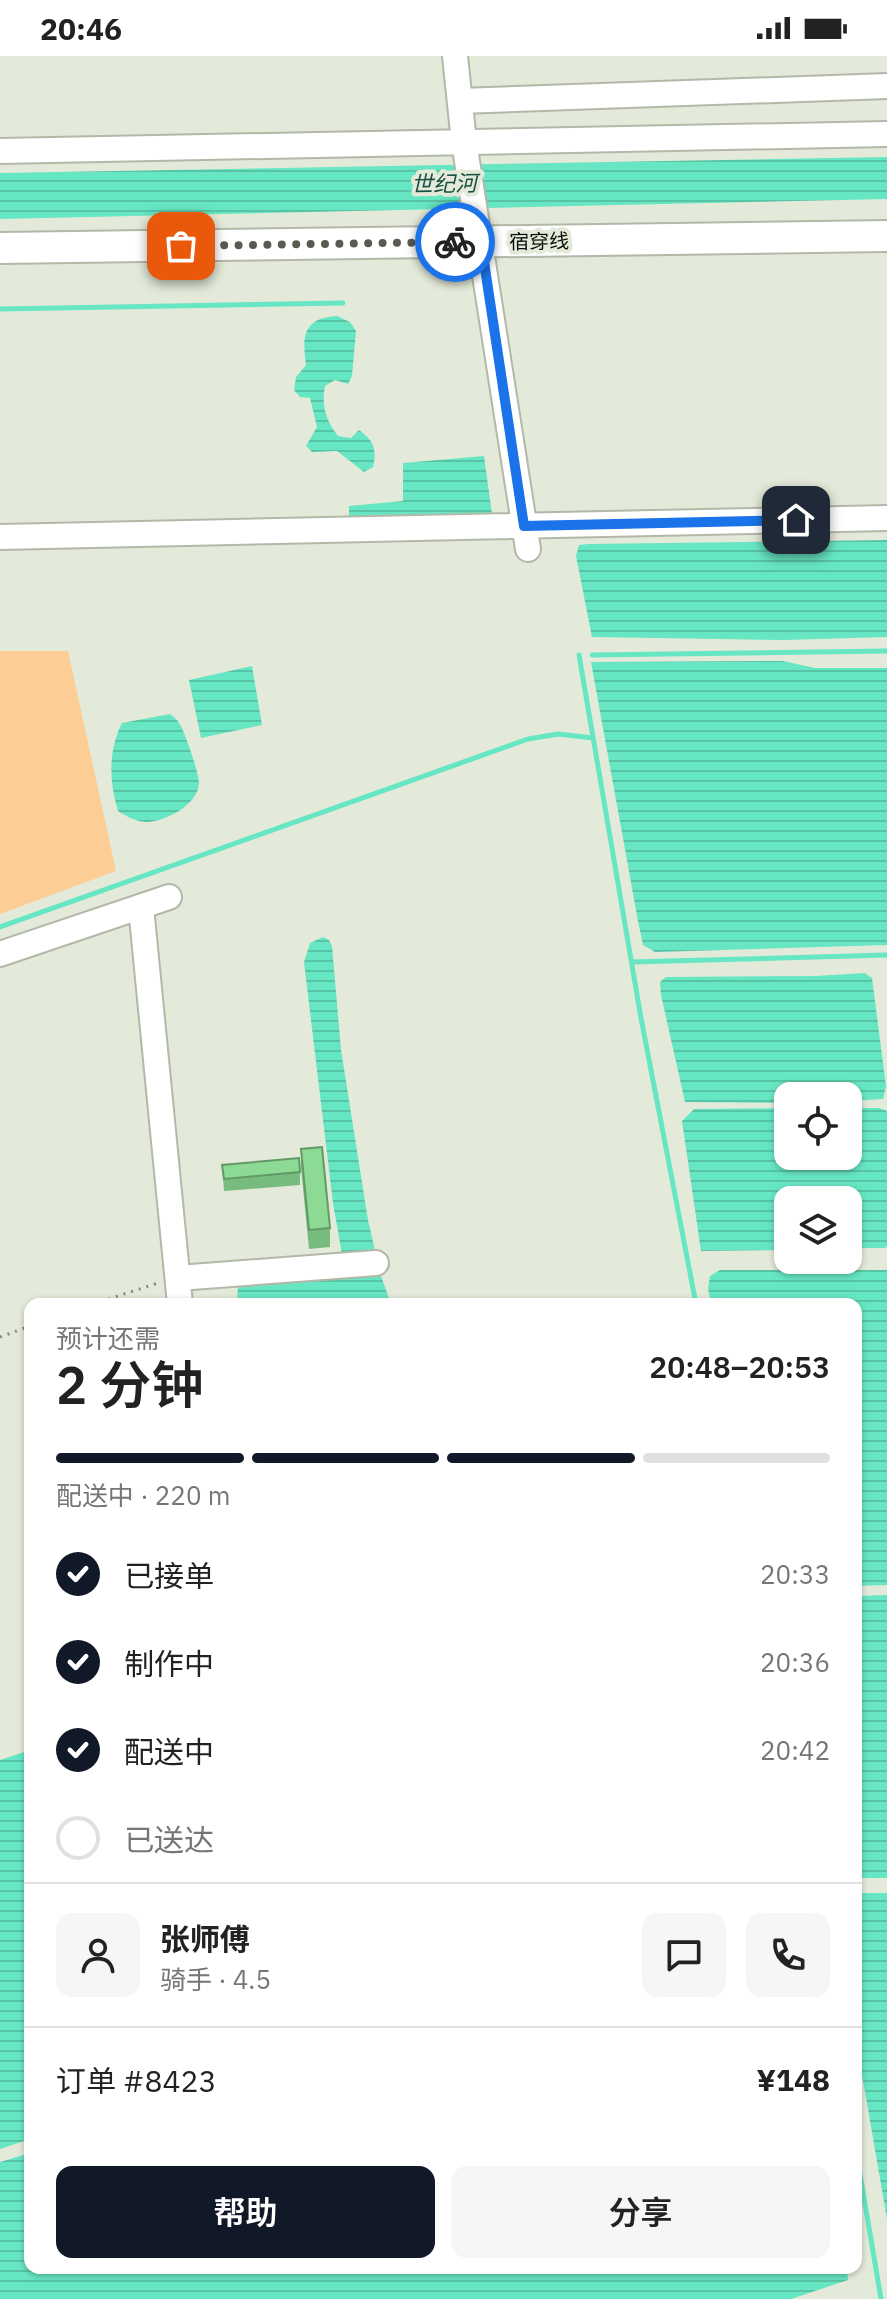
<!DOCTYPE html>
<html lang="zh">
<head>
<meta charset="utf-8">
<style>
  body { margin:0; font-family:"IBM Plex Sans","Noto Sans SC",sans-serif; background:#f6f6f6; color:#222; height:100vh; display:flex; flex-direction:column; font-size:30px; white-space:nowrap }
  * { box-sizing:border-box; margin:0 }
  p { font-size:26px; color:#767676 }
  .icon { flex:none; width:44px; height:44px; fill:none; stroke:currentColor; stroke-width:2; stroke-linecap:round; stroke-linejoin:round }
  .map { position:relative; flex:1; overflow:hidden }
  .drawer { position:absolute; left:24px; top:1242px; width:838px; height:976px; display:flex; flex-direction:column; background:#fff; border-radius:16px; box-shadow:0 2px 6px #0004 }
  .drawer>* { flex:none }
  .buttons { position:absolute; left:774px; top:1026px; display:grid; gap:16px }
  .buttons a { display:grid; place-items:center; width:88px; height:88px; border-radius:16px; background:#fff; box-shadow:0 2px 6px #0004; font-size:40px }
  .pin { position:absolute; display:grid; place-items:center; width:68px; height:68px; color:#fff; margin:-34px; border-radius:16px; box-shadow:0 4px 12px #0006 }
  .courier { position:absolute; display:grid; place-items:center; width:80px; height:80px; margin:-40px; border:6px solid #1a73e8; border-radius:50%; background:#fff; color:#222; box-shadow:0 2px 10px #0007 }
  .summary em { font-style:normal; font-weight:600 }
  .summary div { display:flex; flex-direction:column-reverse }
  .summary { display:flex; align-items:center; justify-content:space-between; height:136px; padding:0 32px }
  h1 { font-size:52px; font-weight:600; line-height:60px }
  .bar { display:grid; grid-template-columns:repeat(4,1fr); gap:12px 8px; align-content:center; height:96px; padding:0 32px }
  .bar i { height:10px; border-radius:6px; background:#e0e0e0 }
  .bar .on { background:#111827 }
  .bar p { grid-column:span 4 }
  .line { display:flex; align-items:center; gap:20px; padding:0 32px; border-top:2px solid #e0e0e0 }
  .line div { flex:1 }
  .round { display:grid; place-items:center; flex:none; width:84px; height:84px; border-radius:16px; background:#f6f6f6 }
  ol { padding:0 32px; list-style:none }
  li { display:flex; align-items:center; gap:24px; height:88px }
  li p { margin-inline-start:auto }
  li .icon { padding:8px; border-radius:50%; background:#111827; color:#fff; stroke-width:4 }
  li:last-child { color:#767676 }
  li i { width:44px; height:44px; border:4px solid #e0e0e0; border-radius:50% }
  .cta { display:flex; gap:16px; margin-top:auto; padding:16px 32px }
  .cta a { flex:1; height:92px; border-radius:16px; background:#111827; color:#fff; font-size:32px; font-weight:600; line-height:92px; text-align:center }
  .cta a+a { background:#f6f6f6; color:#222 }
  .status { display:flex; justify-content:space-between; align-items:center; height:56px; padding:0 40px; background:#fff; direction:ltr }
  .status svg { height:22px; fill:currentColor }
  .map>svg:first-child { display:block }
  .green { fill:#fdcd96 }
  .water { fill:url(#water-rules) }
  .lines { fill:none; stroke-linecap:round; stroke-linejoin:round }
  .stream { stroke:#67e6c3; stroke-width:5 }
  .minor-casing { stroke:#b3b8a8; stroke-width:28 }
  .major-casing { stroke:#b3b8a8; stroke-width:34 }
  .path { stroke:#868a7e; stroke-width:3; stroke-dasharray:2 6; stroke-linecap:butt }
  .minor { stroke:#fff; stroke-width:24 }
  .major { stroke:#fff; stroke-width:30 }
  .wall { fill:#78bb7e }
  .building { fill:#8cda93; stroke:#629967; stroke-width:2 }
  .done { stroke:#585b52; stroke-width:8; stroke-dasharray:0 14.4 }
  .route { stroke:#1a73e8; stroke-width:10 }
  .labels { text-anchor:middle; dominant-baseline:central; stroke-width:8; stroke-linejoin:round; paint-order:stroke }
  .street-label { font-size:20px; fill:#0d0e09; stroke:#e4ead9 }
  .water-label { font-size:22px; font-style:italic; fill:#194f41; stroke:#e4ead9 }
</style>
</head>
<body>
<div class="status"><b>20:46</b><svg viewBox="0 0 49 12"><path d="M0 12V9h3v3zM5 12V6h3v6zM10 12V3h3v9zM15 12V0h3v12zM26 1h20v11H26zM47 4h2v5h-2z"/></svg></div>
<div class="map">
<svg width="887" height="2243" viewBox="0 0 887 2243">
  <defs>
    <pattern id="water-rules" width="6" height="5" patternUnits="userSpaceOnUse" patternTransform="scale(2)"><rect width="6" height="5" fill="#67e6c3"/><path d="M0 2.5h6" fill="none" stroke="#58c4a6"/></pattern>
  </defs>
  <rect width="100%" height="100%" fill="#e4ead9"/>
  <path class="green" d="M0,595H68L116,815L0,858Z"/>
  <path class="water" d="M887,101V143L0,163V117Z
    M337,260L350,266L356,275L352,320L348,328L335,324L325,330C321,349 326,365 338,380L351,382L359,374C374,385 377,393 373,411L364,416L337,395L312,396L306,390L317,371L310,342L300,341L294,334L296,321L306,309C302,280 303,262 337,260Z
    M484,400L492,458L349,462V450L403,445V407Z
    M887,484V581L784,584L592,581L576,500L579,489L588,488Z
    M783,605L815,612H887V889L655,896L643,889L638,865L591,606Z
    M252,610L262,669L201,682L189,624Z
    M170,658C173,661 177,663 179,667C185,675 199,718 199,727C198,749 166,765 147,766C136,766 126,760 118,755C109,725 108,695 122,667Z
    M323,881L329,884L332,890L341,994L368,1164L381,1220L391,1248H237L238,1230L243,1226L343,1204L333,1147L304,906L310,887Z
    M865,917L872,922L886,1030L883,1043L848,1045V1040H788V1047L685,1046L661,939L660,926L666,921L816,920Z
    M788,1052V1100H848V1052H879L887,1055V1190L885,1192H848V1144H788V1194L701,1195L682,1065L694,1053Z
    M720,1214H887V1529L856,1530V1248H711L708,1232L710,1220Z
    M887,1539V1822H856V1540Z
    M30,1694V2083L0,2093V1704Z
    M856,1837H887V2163L856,1984Z
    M30,2097V2212H847L848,2224L791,2243H0V2106Z"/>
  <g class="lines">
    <path class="stream" d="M0,253L343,247
      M579,599L641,962L696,1248
      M592,599L887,595
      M0,871L528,683L558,678L593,682
      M632,906L887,899
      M856,2094L881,2243"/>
    <g class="minor-casing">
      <path id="minor" d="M455,0L464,86L528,493
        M460,45L887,30
        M0,95L887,78
        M0,481L887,462
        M141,851L180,1248
        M0,898L169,841
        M178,1222L376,1207"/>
    </g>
    <g class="major-casing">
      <path id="major" d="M0,192L887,180"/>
    </g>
    <path class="path" d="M93,1248L158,1227
      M0,1281L30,1270"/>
    <use href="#minor" class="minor"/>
    <use href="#major" class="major"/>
  </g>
  <path class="wall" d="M301,1093L330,1172V1191L309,1193L301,1112Z
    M222,1109L300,1116V1129L224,1135Z"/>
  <path class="building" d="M322,1091L330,1172L309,1174L301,1093Z
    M299,1102L300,1116L224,1123L222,1109Z"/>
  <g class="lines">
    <path class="done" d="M181,190L455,186"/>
    <path class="route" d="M455,186H481L524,470L796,464"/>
  </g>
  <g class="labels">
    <g class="street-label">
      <text transform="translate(539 185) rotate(-1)">宿穿线</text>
    </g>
    <g class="water-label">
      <text transform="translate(444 127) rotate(-1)">世纪河</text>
    </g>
  </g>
</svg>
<div class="buttons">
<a><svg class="icon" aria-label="locate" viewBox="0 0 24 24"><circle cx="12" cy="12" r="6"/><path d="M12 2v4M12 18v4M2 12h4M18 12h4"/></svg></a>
<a><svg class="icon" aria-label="layers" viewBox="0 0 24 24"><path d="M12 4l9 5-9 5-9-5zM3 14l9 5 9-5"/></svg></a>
</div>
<div class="pin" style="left:181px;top:190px;background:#ea580c"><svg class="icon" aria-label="bag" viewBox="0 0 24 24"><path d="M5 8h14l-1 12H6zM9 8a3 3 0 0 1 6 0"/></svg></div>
<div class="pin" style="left:796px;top:464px;background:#1f2937"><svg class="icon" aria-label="home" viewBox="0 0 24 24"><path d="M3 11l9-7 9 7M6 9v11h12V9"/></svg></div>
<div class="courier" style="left:455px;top:186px"><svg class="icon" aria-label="bike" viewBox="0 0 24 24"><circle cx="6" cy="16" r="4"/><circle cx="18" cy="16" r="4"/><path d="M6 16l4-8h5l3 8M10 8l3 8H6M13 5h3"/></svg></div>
<section class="drawer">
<div class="summary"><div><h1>2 分钟</h1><p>预计还需</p></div><em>20:48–20:53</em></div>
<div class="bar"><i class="on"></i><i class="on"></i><i class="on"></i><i></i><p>配送中 · 220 m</p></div>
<ol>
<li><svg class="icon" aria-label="check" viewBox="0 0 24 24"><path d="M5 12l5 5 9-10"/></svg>已接单<p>20:33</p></li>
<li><svg class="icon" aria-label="check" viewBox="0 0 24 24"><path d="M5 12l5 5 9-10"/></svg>制作中<p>20:36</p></li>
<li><svg class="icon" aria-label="check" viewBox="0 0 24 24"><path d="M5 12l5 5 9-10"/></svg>配送中<p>20:42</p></li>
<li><i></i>已送达</li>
</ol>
<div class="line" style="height:144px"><a class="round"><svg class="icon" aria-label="person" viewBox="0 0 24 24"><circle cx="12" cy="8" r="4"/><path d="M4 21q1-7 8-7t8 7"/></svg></a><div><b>张师傅</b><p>骑手 · 4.5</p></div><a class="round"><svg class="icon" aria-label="chat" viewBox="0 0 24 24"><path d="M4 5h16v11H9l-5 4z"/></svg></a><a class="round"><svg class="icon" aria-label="phone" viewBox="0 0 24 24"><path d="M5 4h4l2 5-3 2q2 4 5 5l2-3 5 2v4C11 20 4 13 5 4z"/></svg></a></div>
<div class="line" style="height:104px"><div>订单 #8423</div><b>¥148</b></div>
<div class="cta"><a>帮助</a><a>分享</a></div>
</section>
</div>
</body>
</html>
